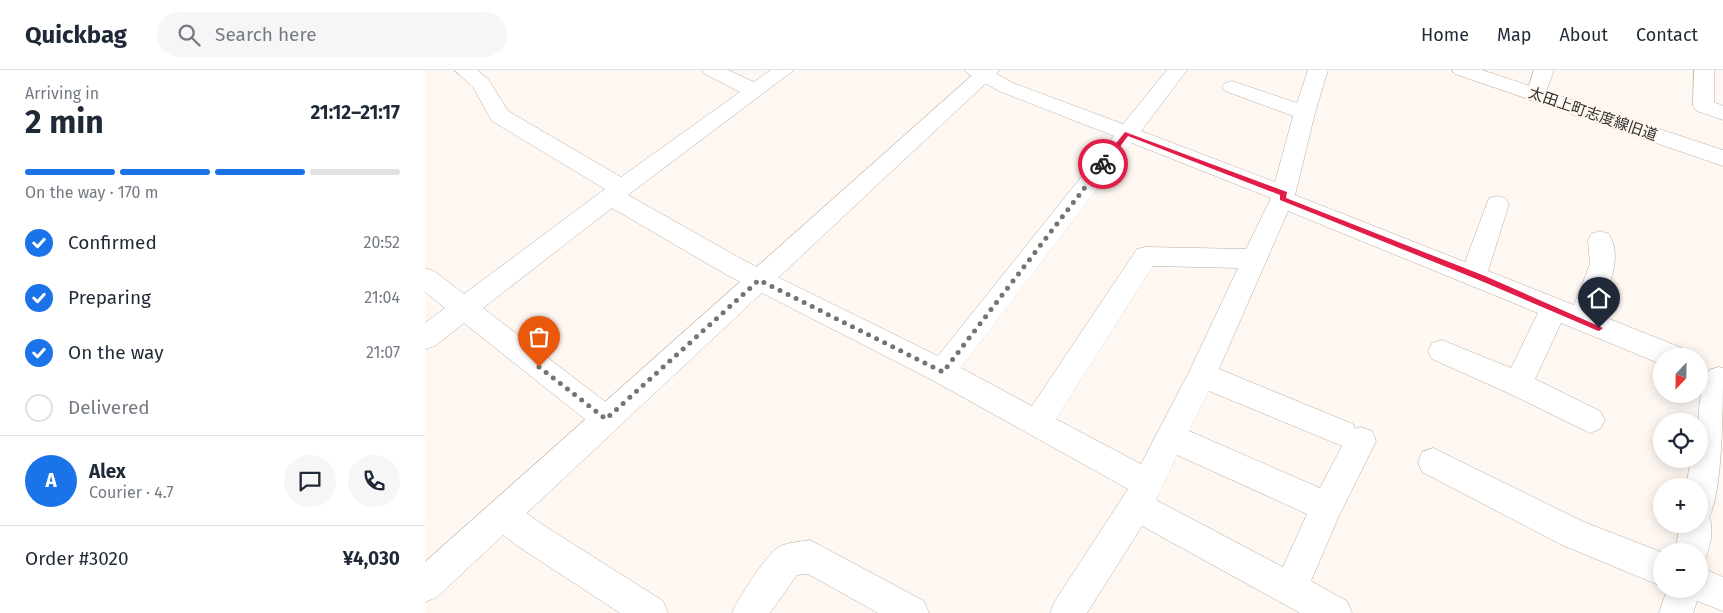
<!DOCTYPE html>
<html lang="en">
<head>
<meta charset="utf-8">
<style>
  body { margin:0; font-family:"Fira Sans","Noto Sans JP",sans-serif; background:#f6f6f7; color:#1f2937; height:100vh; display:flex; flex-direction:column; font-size:19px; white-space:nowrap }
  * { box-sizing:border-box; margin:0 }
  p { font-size:16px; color:#747a83 }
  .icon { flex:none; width:28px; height:28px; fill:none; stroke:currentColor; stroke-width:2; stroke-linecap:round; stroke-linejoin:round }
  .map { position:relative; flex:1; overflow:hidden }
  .panel { display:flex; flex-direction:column; background:#fff; width:425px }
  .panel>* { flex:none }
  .needle { width:32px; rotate:202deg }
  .buttons { position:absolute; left:1228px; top:278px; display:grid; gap:10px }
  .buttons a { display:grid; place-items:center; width:55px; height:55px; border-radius:50%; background:#fff; box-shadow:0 2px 12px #0003; font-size:25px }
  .pin { position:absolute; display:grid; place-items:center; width:42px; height:42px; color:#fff; margin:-51px -21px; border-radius:50% 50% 50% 0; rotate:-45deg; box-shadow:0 0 5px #0007 }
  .pin .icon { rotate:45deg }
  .courier { position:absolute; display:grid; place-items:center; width:50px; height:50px; margin:-25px; border:4px solid #e11d48; border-radius:50%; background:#fff; color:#222; box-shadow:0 1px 6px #0007 }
  .summary em { font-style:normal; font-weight:700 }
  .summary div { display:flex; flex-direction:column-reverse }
  .summary { display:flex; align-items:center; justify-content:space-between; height:85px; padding:0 25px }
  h1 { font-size:32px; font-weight:700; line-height:38px }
  .bar { display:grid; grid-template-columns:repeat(4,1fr); gap:8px 5px; align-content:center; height:60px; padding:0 25px }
  .bar i { height:6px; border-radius:4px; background:#e0e1e3 }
  .bar .on { background:#1a73e8 }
  .bar p { grid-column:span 4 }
  .line { display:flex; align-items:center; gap:12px; padding:0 25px; border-top:1px solid #e0e1e3 }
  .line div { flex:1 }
  .round { display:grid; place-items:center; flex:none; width:52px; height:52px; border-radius:26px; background:#f6f6f7 }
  ol { padding:0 25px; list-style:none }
  li { display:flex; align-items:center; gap:15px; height:55px }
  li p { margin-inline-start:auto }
  li .icon { padding:5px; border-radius:50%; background:#1a73e8; color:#fff; stroke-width:4 }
  li:last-child { color:#747a83 }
  li i { width:28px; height:28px; border:2px solid #e0e1e3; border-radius:50% }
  header { display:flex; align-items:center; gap:30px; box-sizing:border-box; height:70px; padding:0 25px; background:#fff; border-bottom:1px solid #e0e1e3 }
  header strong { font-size:24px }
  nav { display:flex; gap:28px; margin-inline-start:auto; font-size:18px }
  .search { width:350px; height:45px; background:#f6f6f7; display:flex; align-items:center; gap:12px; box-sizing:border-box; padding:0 18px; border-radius:28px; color:#747a83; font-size:19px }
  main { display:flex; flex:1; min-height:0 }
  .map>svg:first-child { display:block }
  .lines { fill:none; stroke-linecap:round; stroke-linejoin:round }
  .minor-casing { stroke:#b8aea3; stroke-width:1 }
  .tertiary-casing { stroke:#b8aea3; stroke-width:1 }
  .minor { fill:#fff; fill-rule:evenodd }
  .tertiary { fill:#fff; fill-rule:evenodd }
  .route { fill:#e11d48 }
  .done { stroke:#78736f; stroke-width:5; stroke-dasharray:0 9 }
  .labels { text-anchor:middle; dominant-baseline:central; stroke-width:4.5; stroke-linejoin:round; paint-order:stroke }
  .far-street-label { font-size:15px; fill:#302c28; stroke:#fff8f2 }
</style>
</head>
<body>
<header>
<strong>Quickbag</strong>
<div class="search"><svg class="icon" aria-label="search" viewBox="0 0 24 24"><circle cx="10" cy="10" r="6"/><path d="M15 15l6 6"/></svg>Search here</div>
<nav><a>Home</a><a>Map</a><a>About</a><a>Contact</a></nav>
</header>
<main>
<section class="panel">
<div class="summary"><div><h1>2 min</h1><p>Arriving in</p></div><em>21:12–21:17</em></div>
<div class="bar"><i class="on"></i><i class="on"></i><i class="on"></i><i></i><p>On the way · 170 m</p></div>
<ol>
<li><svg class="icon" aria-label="check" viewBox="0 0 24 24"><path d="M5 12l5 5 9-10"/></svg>Confirmed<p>20:52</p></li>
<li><svg class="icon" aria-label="check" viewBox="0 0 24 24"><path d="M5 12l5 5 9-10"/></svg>Preparing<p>21:04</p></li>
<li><svg class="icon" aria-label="check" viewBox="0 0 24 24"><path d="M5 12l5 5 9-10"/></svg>On the way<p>21:07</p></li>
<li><i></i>Delivered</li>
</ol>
<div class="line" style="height:90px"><b class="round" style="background:#1a73e8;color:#fff">A</b><div><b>Alex</b><p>Courier · 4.7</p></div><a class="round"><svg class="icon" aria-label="chat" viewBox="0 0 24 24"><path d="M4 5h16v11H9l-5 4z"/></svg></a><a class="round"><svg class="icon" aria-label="phone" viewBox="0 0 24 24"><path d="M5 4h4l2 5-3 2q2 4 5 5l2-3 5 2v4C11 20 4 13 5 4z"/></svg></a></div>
<div class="line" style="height:65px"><div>Order #3020</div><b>¥4,030</b></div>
</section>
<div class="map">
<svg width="1298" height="543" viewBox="0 0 1298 543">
  <rect width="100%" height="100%" fill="#fff8f2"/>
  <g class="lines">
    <g class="minor-casing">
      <path id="minor" d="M29,0H52L63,9L83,41L196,107L315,22L280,4L277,0H303L329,12L346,0H369L203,125L320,191L513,286L689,66L574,21L543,4L540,0H565L588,13L698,54L742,0H762L716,61L850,112L868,46L800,21L797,17L800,13L807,11L872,33L883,0H903L890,43L870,125L1040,192L1064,128L1072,126L1080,128L1084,134L1063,201L1149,235L1165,194L1163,170L1166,164L1175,161L1184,164C1199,190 1182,219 1172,244L1257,278L1261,286H1236V294L1136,253L1110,309L1175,341L1180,350L1175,359L1165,363L1083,323L1007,289L1003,281L1007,273L1017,270L1086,298L1113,243L863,141L794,299L928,354L930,359L936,357L947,361L951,371L913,448L886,511L922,531L927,543H875L717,456L662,543H625L630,531L703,419L507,310L302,205L187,138L58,238L191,340L196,349L191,358L181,362L171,358L39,253L10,276L0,279V253L20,238L0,222V198L9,201L39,224L180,119L67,51L48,17ZM707,73L846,128L821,179L721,177L712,179L607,336L536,298ZM728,196L813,198L765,300L716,394L631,349ZM784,321L917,376L895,418L764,361ZM752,385L882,444L858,497L731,430Z
        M1109,0H1129L1118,30L1111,31L1104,30L1101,25Z
        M1269,0H1289V32L1298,36V50L1272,41L1268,36Z
        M1294,297L1298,298C1298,331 1298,422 1284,447C1290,461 1284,479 1279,493L1274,495V481H1250L1255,454H1274V416H1261L1266,389H1274C1274,359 1270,328 1284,300Z
        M1008,378L1159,452L1236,482V516L1137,475L997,402L993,392L997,382Z
        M77,429L88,433L115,453L238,531L243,543H195L91,475L66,455L61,444L66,433Z
        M385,470L499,531L504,543H453L383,504L372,505L345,543H307C312,530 340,487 351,479C359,472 375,472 385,470Z
        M1274,497L1298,507V541L1272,531L1268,543H1234L1242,519H1274Z"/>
    </g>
    <g class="tertiary-casing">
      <path id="tertiary" d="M553,0H575L12,527L0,532V492Z
        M1027,0H1057L1298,80V96L1030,4Z"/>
    </g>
    <use href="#minor" class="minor"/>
    <use href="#tertiary" class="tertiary"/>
  </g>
  <path class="route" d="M700,62L862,122L861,128L1060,206L1178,258L1174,261L1171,260L1054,210L855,130V125L703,66L681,95H676V92Z"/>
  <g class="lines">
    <path class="done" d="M114,297L181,349L334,210L518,302L678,94"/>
  </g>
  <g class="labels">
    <g class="far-street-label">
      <text transform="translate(1168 44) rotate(19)">太田上町志度線旧道</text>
    </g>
  </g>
</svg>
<div class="buttons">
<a><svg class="needle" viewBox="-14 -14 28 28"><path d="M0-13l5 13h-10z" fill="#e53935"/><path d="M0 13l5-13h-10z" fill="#747a83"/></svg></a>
<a><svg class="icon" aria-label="locate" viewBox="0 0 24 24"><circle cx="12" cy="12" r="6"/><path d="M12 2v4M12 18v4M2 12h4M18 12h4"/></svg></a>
<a>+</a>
<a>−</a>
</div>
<div class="pin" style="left:114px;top:297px;background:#ea580c"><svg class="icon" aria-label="bag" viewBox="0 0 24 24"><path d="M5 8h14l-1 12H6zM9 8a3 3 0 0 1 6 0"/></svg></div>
<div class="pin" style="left:1174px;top:258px;background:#1f2937"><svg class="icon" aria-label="home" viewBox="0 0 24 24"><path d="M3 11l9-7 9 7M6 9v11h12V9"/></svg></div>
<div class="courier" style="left:678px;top:94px"><svg class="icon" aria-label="bike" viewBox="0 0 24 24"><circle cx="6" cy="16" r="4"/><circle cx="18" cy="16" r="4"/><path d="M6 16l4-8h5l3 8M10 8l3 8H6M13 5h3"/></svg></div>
</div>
</main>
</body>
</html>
